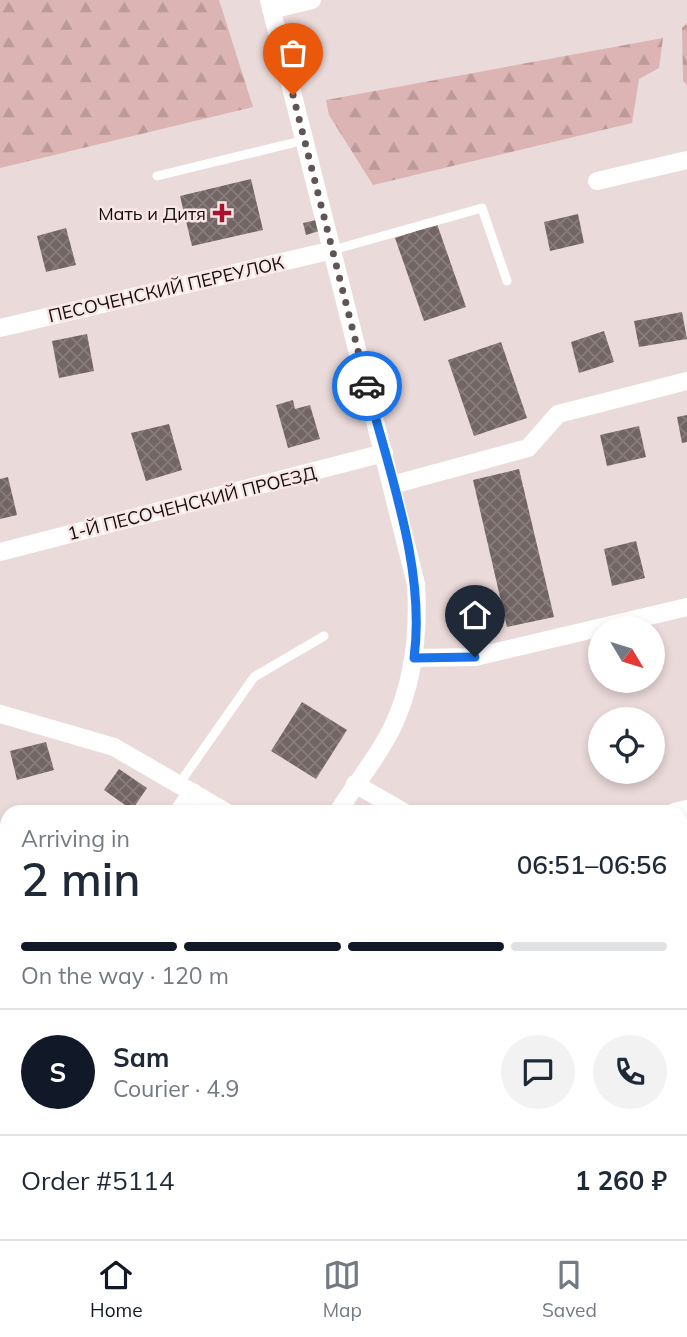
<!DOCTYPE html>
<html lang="en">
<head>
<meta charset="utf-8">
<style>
  body { margin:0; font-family:Mulish,sans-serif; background:#f2f2f3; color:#1f2937; height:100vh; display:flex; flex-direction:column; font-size:26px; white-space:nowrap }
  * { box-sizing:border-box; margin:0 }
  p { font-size:23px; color:#747a83 }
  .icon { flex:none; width:38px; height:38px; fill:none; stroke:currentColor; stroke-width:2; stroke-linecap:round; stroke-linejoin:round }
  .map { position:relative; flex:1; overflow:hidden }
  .side { position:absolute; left:0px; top:805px; width:688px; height:434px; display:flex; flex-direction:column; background:#fff; border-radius:21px 21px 0 0; box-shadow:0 4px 10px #0003 }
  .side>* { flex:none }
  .needle { width:46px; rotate:128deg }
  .controls { position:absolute; left:588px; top:616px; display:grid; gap:14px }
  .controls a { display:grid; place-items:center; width:77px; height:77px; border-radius:50%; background:#fff; box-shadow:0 4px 10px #0003; font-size:35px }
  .pin { position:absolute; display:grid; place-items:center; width:60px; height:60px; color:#fff; margin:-72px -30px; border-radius:50% 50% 50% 0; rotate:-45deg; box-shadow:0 0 7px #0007 }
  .pin .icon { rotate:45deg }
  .courier { position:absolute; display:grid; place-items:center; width:70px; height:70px; margin:-35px; border:5px solid #1a73e8; border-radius:50%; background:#fff; color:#222; box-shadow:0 2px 9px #0007 }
  .headline em { font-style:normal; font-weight:600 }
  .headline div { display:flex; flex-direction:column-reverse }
  .headline { display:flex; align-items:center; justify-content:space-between; height:119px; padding:0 21px }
  h1 { font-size:46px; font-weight:600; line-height:52px }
  .bar { display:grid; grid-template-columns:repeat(4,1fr); gap:10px 7px; align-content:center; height:84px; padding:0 21px }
  .bar i { height:9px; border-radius:5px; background:#e0e1e3 }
  .bar .on { background:#111827 }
  .bar p { grid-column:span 4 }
  .line { display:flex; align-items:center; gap:18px; padding:0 21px; border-top:2px solid #e0e1e3 }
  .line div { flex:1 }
  .round { display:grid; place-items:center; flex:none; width:74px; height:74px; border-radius:37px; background:#f2f2f3 }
  .dock { display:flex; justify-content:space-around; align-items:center; height:98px; border-top:2px solid #e0e1e3; background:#fff; font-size:19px; color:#747a83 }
  .dock a { display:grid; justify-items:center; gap:4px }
  .dock .on { color:#111827 }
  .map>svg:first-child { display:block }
  .forest { fill:url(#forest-firs) }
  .building { fill:url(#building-cross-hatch) }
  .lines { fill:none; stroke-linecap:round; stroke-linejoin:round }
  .lane { stroke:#fff; stroke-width:9 }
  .street { stroke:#fff; stroke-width:18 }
  .done { stroke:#5e5554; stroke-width:7; stroke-dasharray:0 12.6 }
  .route { stroke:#1a73e8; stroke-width:9 }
  .poi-dot { fill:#a9122d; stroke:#f8e7e6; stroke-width:2.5 }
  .labels { text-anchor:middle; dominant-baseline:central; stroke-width:5; stroke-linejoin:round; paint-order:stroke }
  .poi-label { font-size:18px; fill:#120d0d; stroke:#f8e7e6; text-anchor:end }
  .street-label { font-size:18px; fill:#120d0d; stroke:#f8e7e6 }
</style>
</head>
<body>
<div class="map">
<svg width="687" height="1239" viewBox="0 0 687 1239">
  <defs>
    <pattern id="forest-firs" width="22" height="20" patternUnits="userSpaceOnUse" patternTransform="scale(1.75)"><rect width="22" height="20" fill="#dbb4b3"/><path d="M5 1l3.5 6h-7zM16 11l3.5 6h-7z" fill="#bb9a99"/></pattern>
    <pattern id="building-cross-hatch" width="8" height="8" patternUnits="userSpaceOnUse" patternTransform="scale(1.75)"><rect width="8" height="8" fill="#736564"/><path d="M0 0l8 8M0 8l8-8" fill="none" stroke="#887d7d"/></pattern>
  </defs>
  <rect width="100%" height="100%" fill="#eadad9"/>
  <path class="forest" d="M0,0H219L253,107L0,168Z
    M687,23V85L683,81L682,28Z
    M663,38L659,68L639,79L632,123L373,185L329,115L326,100Z"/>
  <path class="building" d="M251,179L263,230L192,246L180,196Z
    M578,214L584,243L550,251L544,222Z
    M316,220L319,231L306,235L303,223Z
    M437,224L466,307L424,321L395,238Z
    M66,228L76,265L46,272L37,236Z
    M682,312L687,339L639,347L634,321Z
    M604,331L614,362L579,373L571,342Z
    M87,334L94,371L59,378L52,341Z
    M501,342L527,418L474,436L448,360Z
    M293,400L295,409L310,405L320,439L288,448L276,405Z
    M687,415V442L682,443L677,417Z
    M169,424L182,470L146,481L131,433Z
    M639,426L646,457L607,466L600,435Z
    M519,469L554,617L507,627L473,480Z
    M8,477L17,515L0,519V479Z
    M636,541L645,578L612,586L604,549Z
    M302,702L347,730L316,779L271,751Z
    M46,742L54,770L17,780L10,751Z
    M119,769L147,788L132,810L104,790Z
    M7,837V888L3,889L0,838Z
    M681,886L685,903H681Z
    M64,1232H111L117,1239H56Z
    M382,1232H414L415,1239H383Z"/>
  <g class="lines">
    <path class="lane" d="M157,176L305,140
      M333,250L482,208L507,281
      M179,784L254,677L324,636"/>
    <path class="street" d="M269,0L416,584C419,633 414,681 393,726C379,756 355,784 338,812
      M271,10L312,0
      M597,181L687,160
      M0,328L333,250
      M392,485L528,448L558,414L687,381
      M0,552L384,453
      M414,658L475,657L687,607
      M0,714L114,747L226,812
      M355,784L404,812
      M178,812L193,792
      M674,812L687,809
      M0,938L7,936
      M681,964L687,962
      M681,980L687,999
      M681,1129L687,1121
      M154,1232L157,1239
      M28,1239L34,1232
      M596,1239L602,1232"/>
  </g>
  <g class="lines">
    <path class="done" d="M293,95L367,386"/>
    <path class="route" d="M367,386C389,472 426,570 414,658L475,657"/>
  </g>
  <path class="poi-dot" d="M218.5 202.5h7v7h7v7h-7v7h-7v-7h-7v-7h7z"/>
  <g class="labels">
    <g class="poi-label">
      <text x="206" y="213">Мать и Дитя</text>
    </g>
    <g class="street-label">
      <text transform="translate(166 289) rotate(-13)">ПЕСОЧЕНСКИЙ ПЕРЕУЛОК</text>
      <text transform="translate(192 503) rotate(-14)">1-Й ПЕСОЧЕНСКИЙ ПРОЕЗД</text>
    </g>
  </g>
</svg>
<div class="controls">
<a><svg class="needle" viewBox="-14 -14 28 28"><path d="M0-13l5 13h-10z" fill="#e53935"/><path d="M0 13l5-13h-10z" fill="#747a83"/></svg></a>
<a><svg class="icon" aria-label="locate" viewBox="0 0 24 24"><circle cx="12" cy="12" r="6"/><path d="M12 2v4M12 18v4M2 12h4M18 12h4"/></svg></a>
</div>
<div class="pin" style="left:293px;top:95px;background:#ea580c"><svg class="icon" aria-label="bag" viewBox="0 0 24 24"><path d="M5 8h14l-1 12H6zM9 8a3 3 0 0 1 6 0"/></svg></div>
<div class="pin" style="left:475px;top:657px;background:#1f2937"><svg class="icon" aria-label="home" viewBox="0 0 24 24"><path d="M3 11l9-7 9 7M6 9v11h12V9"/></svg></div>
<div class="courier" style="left:367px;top:386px"><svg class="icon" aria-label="car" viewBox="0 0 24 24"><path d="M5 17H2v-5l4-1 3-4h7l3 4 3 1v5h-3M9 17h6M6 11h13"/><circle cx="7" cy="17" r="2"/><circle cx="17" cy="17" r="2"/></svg></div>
<section class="side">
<div class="headline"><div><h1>2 min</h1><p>Arriving in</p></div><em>06:51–06:56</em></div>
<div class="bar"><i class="on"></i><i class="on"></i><i class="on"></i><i></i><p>On the way · 120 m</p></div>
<div class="line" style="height:126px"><b class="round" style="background:#111827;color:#fff">S</b><div><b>Sam</b><p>Courier · 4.9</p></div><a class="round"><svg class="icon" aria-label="chat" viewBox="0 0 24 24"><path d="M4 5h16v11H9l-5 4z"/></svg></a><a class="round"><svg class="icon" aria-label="phone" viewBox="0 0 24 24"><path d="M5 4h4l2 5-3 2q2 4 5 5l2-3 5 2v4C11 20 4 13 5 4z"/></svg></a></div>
<div class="line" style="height:91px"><div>Order #5114</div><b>1 260 ₽</b></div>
</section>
</div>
<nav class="dock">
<a class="on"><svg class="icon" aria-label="home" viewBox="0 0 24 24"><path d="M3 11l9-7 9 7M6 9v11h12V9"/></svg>Home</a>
<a><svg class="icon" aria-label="map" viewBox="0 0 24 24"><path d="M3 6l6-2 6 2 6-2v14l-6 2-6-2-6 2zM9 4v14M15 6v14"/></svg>Map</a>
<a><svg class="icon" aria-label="saved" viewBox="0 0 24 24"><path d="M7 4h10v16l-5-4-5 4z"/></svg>Saved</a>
</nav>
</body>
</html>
